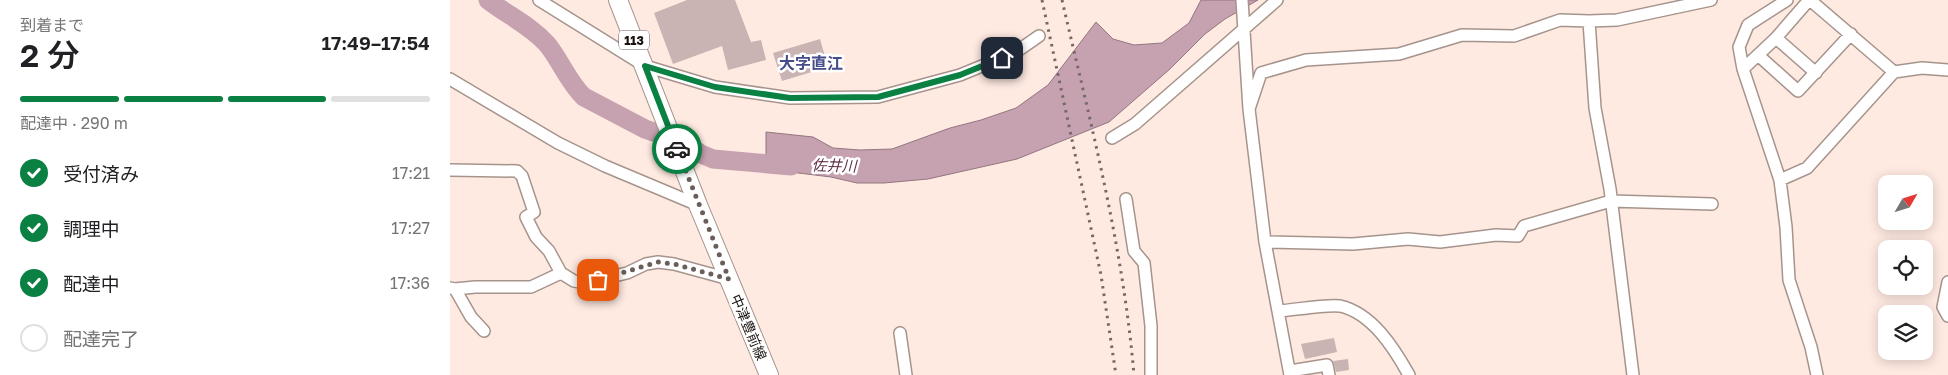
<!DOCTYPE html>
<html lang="ja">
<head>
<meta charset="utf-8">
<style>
  body { margin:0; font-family:"Golos Text","Noto Sans JP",sans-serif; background:#f6f6f6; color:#202124; height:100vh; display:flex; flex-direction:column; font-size:19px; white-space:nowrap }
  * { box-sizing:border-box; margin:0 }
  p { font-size:16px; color:#757577 }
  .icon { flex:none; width:28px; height:28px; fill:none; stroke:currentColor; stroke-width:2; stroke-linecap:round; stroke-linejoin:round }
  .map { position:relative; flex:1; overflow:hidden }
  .panel { display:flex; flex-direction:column; background:#fff; width:450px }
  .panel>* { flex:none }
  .needle { width:32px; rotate:51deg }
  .tools { position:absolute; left:1428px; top:175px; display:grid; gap:10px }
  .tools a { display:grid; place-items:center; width:55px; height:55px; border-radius:10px; background:#fff; box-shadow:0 2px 12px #0003; font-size:25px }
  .pin { position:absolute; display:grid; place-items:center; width:42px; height:42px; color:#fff; margin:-21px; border-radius:10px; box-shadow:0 2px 8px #0006 }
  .courier { position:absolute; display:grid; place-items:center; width:50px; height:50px; margin:-25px; border:4px solid #0b8043; border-radius:50%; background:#fff; color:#222; box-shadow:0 1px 6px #0007 }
  .summary em { font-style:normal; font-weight:600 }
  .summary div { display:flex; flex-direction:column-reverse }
  .summary { display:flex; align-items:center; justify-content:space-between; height:85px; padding:0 20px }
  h1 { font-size:32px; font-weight:600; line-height:38px }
  .bar { display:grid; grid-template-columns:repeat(4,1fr); gap:8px 5px; align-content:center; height:60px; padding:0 20px }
  .bar i { height:6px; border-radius:4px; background:#e0e0e0 }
  .bar .on { background:#0b8043 }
  .bar p { grid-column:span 4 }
  ol { padding:0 20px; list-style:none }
  li { display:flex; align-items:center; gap:15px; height:55px }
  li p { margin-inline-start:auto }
  li .icon { padding:5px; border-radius:50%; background:#0b8043; color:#fff; stroke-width:4 }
  li:last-child { color:#757577 }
  li i { width:28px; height:28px; border:2px solid #e0e0e0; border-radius:50% }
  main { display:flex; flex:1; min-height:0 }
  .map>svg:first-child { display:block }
  .water { fill:#c6a1b0; stroke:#927680 }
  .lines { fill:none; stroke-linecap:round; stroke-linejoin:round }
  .river { stroke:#c6a1b0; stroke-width:19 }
  .building { fill:#c9b3b3 }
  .street-casing { stroke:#a6948c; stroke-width:14 }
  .primary-casing { stroke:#a6948c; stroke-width:20 }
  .street { stroke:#fff; stroke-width:11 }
  .primary { stroke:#fff; stroke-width:18 }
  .rail { stroke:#766964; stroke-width:3; stroke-dasharray:2.5 5; stroke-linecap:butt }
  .done { stroke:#6a5e5a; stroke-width:5; stroke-dasharray:0 9 }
  .route { stroke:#0b8043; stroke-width:6 }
  .labels { text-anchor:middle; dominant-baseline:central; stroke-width:5; stroke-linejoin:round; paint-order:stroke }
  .shield { fill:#fff; stroke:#5f5a58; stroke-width:1 }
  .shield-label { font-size:12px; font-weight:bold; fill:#1a1310 }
  .street-label { font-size:14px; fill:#1a1310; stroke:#fff }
  .water-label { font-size:15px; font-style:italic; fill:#613047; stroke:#fff }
  .quarter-label { font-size:16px; font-weight:bold; fill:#464c89; stroke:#fff }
</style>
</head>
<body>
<main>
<section class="panel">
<div class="summary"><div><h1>2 分</h1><p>到着まで</p></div><em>17:49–17:54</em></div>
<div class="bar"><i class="on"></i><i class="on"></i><i class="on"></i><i></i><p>配達中 · 290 m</p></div>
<ol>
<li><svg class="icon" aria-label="check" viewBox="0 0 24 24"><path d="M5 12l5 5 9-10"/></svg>受付済み<p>17:21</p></li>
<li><svg class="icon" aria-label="check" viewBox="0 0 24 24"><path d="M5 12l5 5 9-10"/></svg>調理中<p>17:27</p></li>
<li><svg class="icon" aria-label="check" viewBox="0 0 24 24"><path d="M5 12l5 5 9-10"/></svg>配達中<p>17:36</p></li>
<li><i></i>配達完了</li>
</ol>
</section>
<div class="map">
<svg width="1498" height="375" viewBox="0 0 1498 375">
  <rect width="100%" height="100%" fill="#ffeae2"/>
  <path class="water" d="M751,0H808L775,19L755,34L720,69L659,122L567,159L478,179L434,183H407L381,177L316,169V132L363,137L383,148L410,150L442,149L500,128L531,120L566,108L598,85L646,22L663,39L684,45L712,43L739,23Z"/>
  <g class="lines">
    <path class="river" d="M38,0C57,15 80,25 97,44C111,61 118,82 134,97L195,129L235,143L251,154L263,159L341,166"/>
  </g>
  <path class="building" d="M237,0H285L301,42L311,40L316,60L278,70L272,46L223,64L204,13Z
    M370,39L378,67L332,81L323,53Z
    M884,338L887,352L855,359L851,344Z
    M898,359L899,370L886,372L883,361Z"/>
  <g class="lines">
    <g class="street-casing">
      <path id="street" d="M89,0L195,66L265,87L340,98L428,97L510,75L566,52L589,36
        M792,0L799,109L815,242L840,375
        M1337,0L1298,25L1289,47L1293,69L1330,180L1336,227L1339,280L1361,347L1367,375
        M1360,0L1444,72
        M1139,21L1167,20L1261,0
        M1326,38L1366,73
        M1308,55L1348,91L1401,34
        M1293,69L1326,38L1359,0
        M0,79L108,143L155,166L248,205
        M799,109L811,73L856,60L949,54L1012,35L1064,36L1110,20L1139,21L1145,108L1160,189L1183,375
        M662,138L685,124L827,0
        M0,170L67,171L72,176L84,212L76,217L86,237L99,251L111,273L124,281L134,283L177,273L196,264L208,262L224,264L279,279
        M1330,180L1357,168L1444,72L1472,68L1498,70
        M676,199L684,251L694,263L701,326V375
        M815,242L903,244L958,239L990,242L1046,235L1068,236L1074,226L1161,201L1262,204
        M1498,282L1493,307L1498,316
        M0,288L5,289L21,317L34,331
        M5,289L25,287H81L111,273
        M829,311C844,310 877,304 890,306C922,313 944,348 959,375
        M450,333L456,375
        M840,371L877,365L879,375"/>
    </g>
    <g class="primary-casing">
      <path id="primary" d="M168,0L248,205L319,375"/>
    </g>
    <use href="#street" class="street"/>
    <use href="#primary" class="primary"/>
    <path class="rail" d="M592,0L651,275L666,375
      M612,0C641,125 673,246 684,375"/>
  </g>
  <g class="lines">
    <path class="done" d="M148,280L208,262L224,264L279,279L227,149"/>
    <path class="route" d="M227,149L195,66L265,87L340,98L428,97L510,75L552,58"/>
  </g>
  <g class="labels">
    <rect class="shield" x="169" y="30.5" width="30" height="19" rx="4"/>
    <g class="shield-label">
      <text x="184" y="40">113</text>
    </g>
    <g class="street-label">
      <text transform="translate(299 327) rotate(67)">中津豊前線</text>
    </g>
    <g class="water-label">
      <text transform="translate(384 165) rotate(1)">佐井川</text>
    </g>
    <g class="quarter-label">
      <text x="361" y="63">大字直江</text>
    </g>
  </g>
</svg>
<div class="tools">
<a><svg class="needle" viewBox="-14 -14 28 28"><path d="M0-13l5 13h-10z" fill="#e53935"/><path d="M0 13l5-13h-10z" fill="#757577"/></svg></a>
<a><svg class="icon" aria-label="locate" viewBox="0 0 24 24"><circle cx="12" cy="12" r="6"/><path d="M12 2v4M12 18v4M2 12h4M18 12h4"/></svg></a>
<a><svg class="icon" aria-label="layers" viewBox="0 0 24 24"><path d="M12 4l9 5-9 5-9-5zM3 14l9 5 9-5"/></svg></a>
</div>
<div class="pin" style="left:148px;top:280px;background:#ea580c"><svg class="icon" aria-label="bag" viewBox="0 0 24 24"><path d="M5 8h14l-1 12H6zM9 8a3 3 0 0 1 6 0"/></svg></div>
<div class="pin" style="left:552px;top:58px;background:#1f2937"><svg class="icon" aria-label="home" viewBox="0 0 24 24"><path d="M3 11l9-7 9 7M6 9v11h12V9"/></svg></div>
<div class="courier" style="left:227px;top:149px"><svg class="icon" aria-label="car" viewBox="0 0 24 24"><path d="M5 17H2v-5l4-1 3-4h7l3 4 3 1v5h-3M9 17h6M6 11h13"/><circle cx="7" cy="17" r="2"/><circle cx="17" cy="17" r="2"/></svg></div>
</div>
</main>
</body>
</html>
